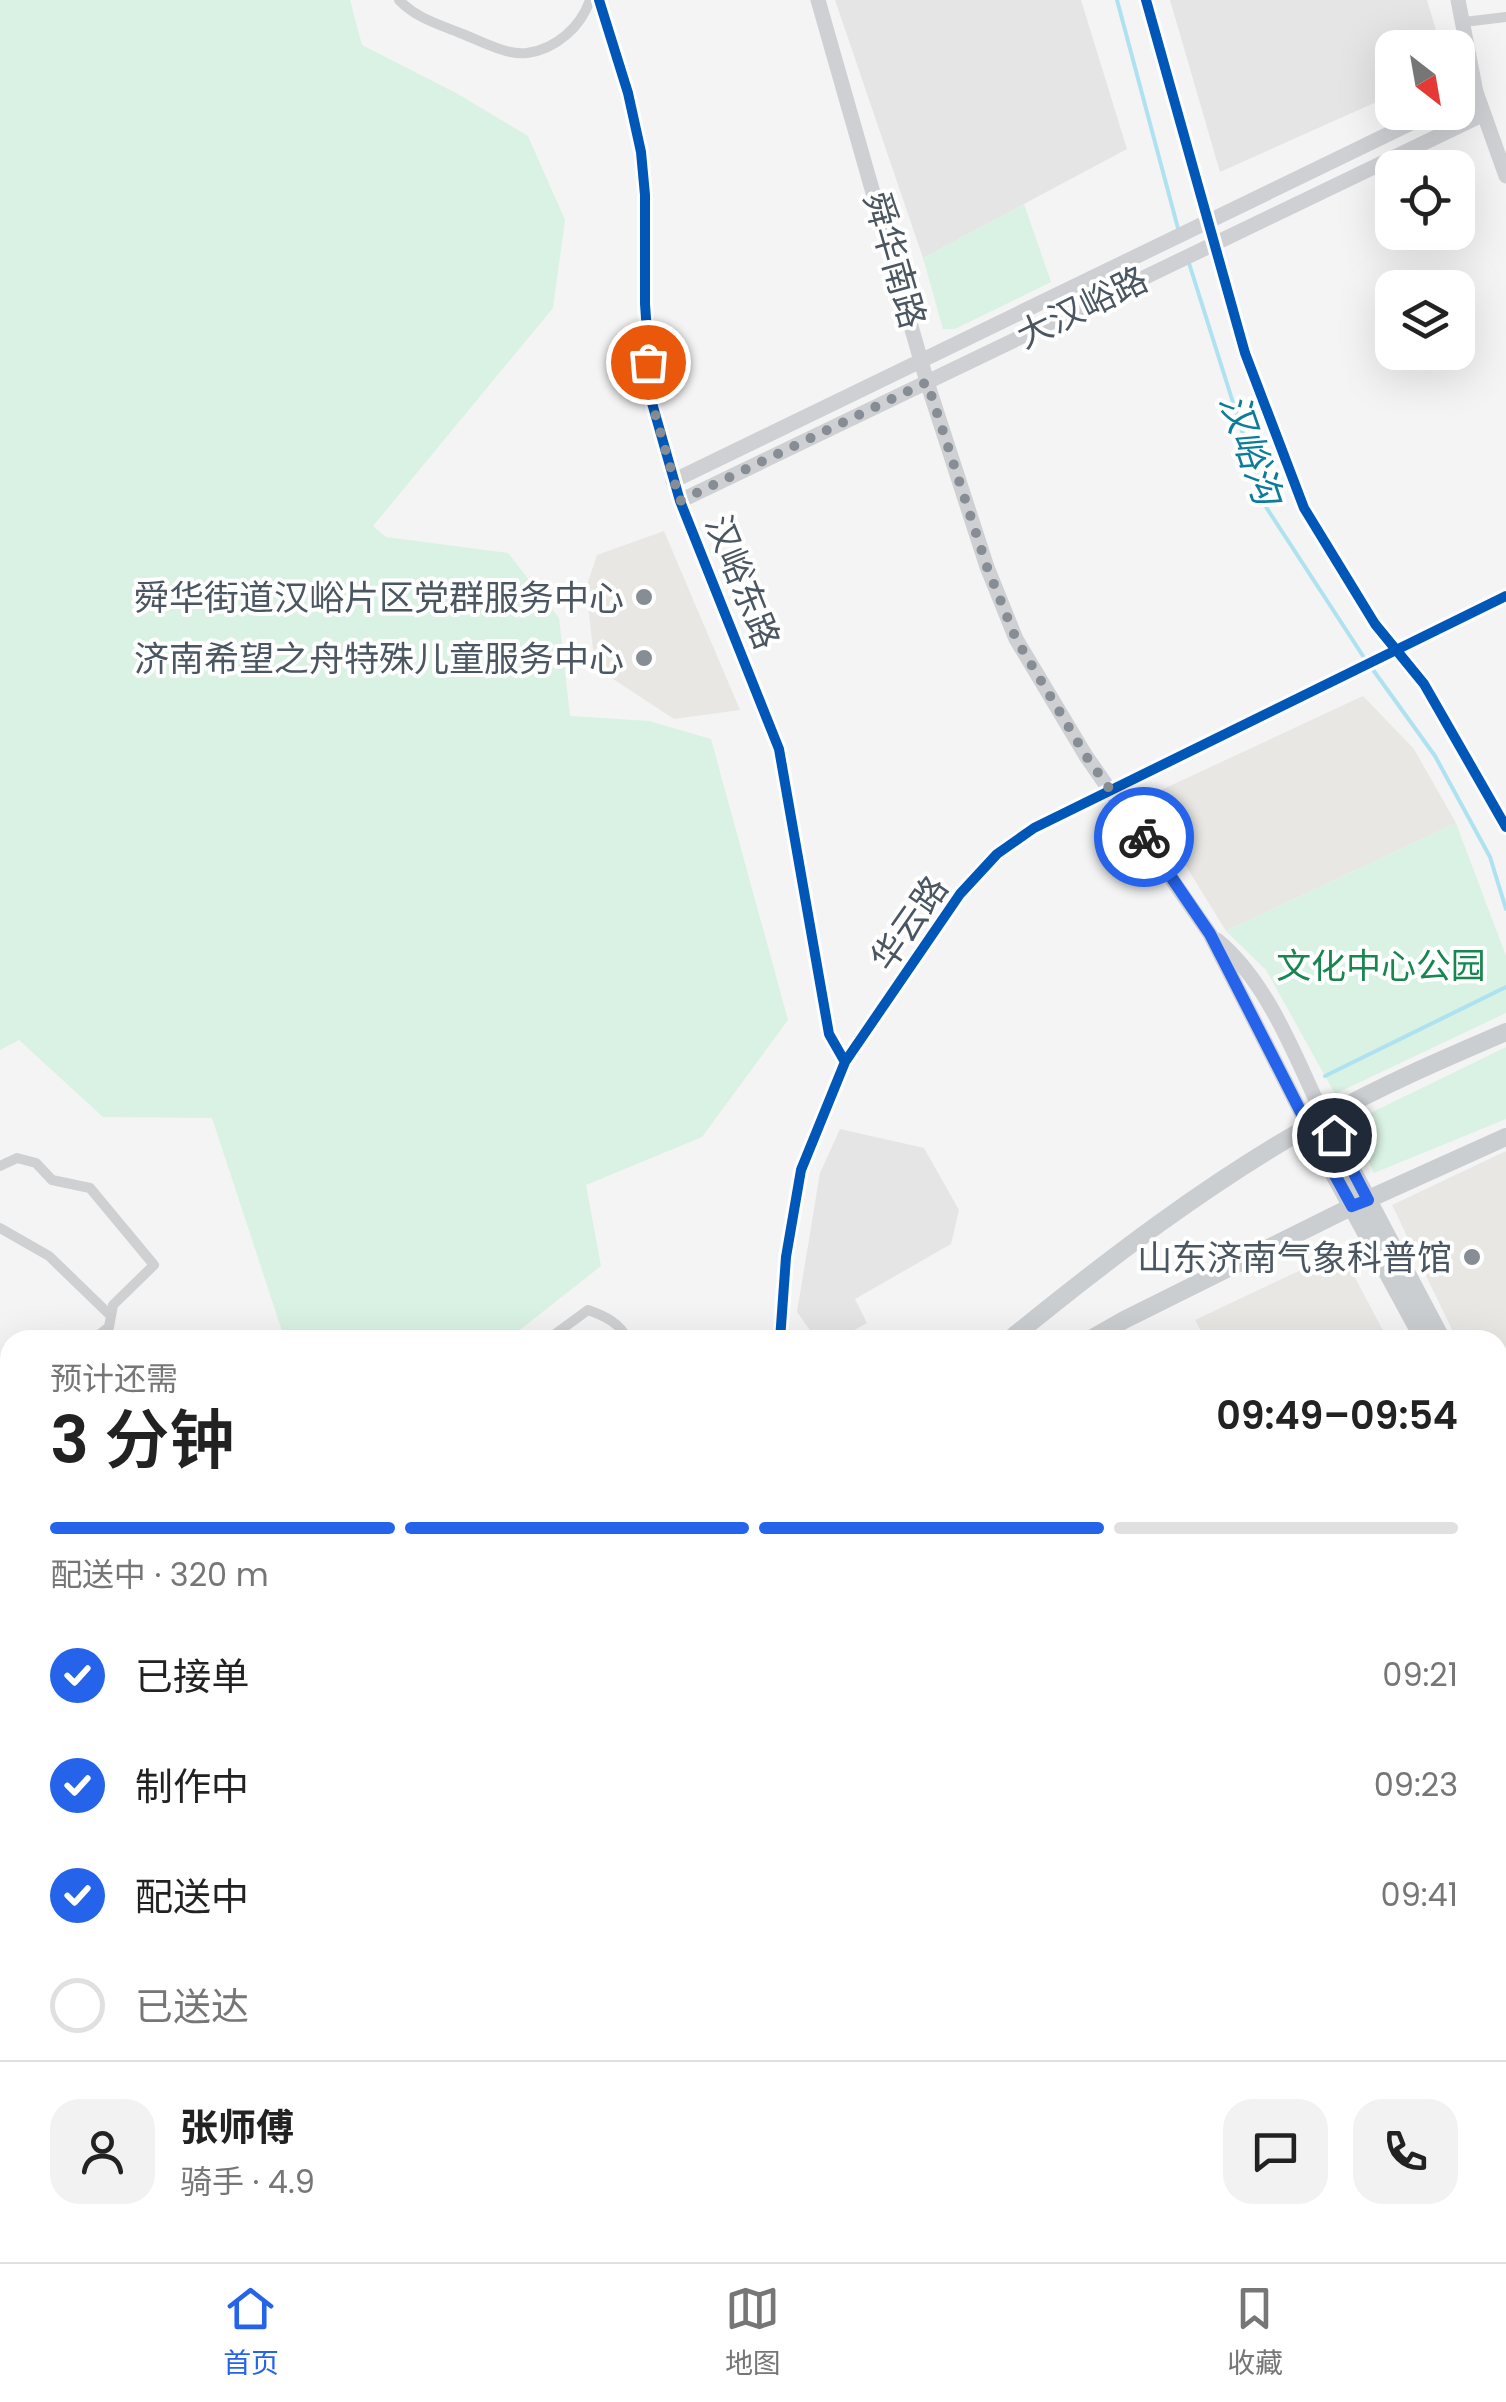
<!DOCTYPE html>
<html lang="zh">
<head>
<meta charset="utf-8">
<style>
  body { margin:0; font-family:Poppins,"Noto Sans SC",sans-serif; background:#f2f2f2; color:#222; height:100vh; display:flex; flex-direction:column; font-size:38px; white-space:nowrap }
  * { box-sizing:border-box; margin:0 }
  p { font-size:32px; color:#767676 }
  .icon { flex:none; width:55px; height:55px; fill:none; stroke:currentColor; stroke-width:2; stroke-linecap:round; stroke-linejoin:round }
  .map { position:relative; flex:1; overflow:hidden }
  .details { position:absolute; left:0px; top:1330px; width:1508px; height:932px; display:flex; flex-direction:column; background:#fff; border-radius:30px 30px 0 0; box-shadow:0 10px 40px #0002 }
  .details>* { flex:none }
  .needle { width:65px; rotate:149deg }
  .buttons { position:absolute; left:1375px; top:30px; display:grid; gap:20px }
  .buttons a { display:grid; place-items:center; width:100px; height:100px; border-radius:20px; background:#fff; box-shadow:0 10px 40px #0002; font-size:50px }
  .pin { position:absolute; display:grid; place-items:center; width:85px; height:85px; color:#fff; margin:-42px; border:5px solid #fff; border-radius:50%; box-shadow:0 2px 10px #0007 }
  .courier { position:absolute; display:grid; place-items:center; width:100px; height:100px; margin:-50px; border:8px solid #2563eb; border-radius:50%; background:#fff; color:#222; box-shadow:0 2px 12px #0007 }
  .headline em { font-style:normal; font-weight:600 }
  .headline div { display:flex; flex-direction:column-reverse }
  .headline { display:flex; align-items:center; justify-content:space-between; height:170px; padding:0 50px }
  h1 { font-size:65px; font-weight:600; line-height:75px }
  .bar { display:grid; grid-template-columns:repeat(4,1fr); gap:15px 10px; align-content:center; height:120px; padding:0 50px }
  .bar i { height:12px; border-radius:8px; background:#e0e0e0 }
  .bar .selected { background:#2563eb }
  .bar p { grid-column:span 4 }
  .line { display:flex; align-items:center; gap:25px; padding:0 50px; border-top:2px solid #e0e0e0 }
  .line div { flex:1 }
  .round { display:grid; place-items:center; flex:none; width:105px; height:105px; border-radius:30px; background:#f2f2f2 }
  ol { padding:0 50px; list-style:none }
  li { display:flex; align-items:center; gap:30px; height:110px }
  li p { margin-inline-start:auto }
  li .icon { padding:10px; border-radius:50%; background:#2563eb; color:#fff; stroke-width:4 }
  li:last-child { color:#767676 }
  li i { width:55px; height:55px; border:5px solid #e0e0e0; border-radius:50% }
  .menu { display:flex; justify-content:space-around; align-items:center; height:140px; border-top:2px solid #e0e0e0; background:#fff; font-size:28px; color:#767676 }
  .menu a { display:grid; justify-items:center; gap:5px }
  .menu .selected { color:#2563eb }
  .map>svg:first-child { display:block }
  .commercial { fill:#e8e7e3 }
  .education { fill:#e6e5e6 }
  .medical { fill:#f1e7e6 }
  .green { fill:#d9f2e3 }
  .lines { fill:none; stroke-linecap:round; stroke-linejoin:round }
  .stream { stroke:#aee2f0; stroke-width:4 }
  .street { stroke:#ced0d2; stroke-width:10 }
  .secondary { stroke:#ced0d4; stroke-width:15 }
  .primary { stroke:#caced1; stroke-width:18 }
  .cycleway-casing { stroke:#fff; stroke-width:16 }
  .cycleway { stroke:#0057b8; stroke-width:10 }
  .done { stroke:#868d94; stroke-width:10; stroke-dasharray:0 18 }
  .route { stroke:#2563eb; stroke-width:12 }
  .poi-dot { fill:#868d94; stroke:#fff; stroke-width:4 }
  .labels { text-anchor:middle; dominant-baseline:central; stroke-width:8; stroke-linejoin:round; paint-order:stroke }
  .street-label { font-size:35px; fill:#4a5661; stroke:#fff }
  .poi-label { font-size:35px; fill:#4a5661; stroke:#fff; text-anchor:end }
  .park-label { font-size:35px; fill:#17864f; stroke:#fff }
  .water-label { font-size:38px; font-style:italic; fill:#0c7c9b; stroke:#fff }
</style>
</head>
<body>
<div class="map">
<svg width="1506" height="2262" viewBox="0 0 1506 2262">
  <rect width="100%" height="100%" fill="#f4f4f4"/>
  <path class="commercial" d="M664,531L740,710L674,719L610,677L593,649L586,588L597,555Z
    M1363,696L1414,749L1456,823L1226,931L1144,798Z
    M1506,1151V1425L1498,1426V1340H1457L1392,1205Z
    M1341,1251L1388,1340H1206L1195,1320Z
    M10,2097V2227L0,2210V2104Z"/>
  <path class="education" d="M835,0H1081L1127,149L923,258Z
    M1170,0H1427L1441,47L1392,48V95L1220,172Z
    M840,1129L924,1148L959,1210L951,1244L855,1299L867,1323L836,1340H817L797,1312L820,1173Z
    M0,1771L10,1774V1851L0,1807Z
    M546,2253H678L671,2262H553Z"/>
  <path class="medical" d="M0,1362L8,1367L0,1474Z"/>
  <path class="green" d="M0,0H350L362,45L456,93L528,136L565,220L553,308L373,526L386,537L508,553L559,618L570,716L649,721L711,739L788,1020L702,1137L586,1185L601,1266L507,1340H285L212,1118L103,1117L19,1040L0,1050Z
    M1024,204L1051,282L955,329H943L923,258Z
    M1456,823L1506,956V1013L1335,1094L1266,970L1226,931Z
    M1506,1047V1119L1374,1173L1350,1123Z"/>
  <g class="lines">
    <path class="stream" d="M1117,0L1179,232
      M1188,260L1266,507L1365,659
      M1371,667L1435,756L1490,857L1506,909
      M1325,1076L1506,987"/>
    <path class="street" d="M399,0C416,18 438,24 460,33C479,40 507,56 527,53C557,49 581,26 590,0
      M1464,22L1506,17
      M0,1166L17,1158L36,1163L52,1180L90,1188L154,1265L113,1305L109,1327L93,1340
      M0,1228L49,1256L111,1316
      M547,1340L588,1310C605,1316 620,1323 628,1340
      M1090,2262L1102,2252"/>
    <path class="secondary" d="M599,0L628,93L641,152L645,195V304L652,403L680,501L779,749L829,1034L845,1062
      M818,0L927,382L987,567L1016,639L1086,756L1210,934L1308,1126
      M1146,0L1245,353L1304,508L1375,624L1424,684L1506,827
      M1458,0L1476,92L1506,176
      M1458,101L1476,92
      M673,481L1434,112
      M680,501L1484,114
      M1217,940C1269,983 1295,1057 1324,1117
      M780,1340L786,1257L801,1170L845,1062L960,894L997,854L1034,828L1506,596
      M1498,1433L1506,1430
      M2,1734L10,1583
      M1498,2220L1506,2213
      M1498,2247L1506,2260
      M525,2252L531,2262
      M1059,2252L1067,2262
      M25,2262L34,2252
      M704,2262L711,2252
      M1446,2262L1458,2252"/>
    <path class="primary" d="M1324,1117L1442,1340
      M1308,1126L1424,1340
      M1009,1340C1107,1260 1209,1182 1320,1120C1380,1086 1443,1059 1506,1032
      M1089,1340L1124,1320L1353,1206L1506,1137
      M1498,1444L1506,1461
      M1498,1479L1506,1496
      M0,2255L4,2262
      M265,2262L274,2252
      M289,2262L298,2252"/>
    <g class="cycleway-casing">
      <path id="cycleway" d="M599,0L628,93L641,152L645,195V304L652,403L680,501L779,749L829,1034L845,1062
        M1146,0L1245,353L1304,508L1375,624L1424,684L1506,827
        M780,1340L786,1257L801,1170L845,1062L960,894L997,854L1034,828L1506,596"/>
    </g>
    <use href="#cycleway" class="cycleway"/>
  </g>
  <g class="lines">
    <path class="done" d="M648,362L652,403L680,501L927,382L987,567L1016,639L1086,756L1144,837"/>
    <path class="route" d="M1144,837L1210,934L1308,1126L1352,1206L1368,1200L1334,1135"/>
  </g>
  <g class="poi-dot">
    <circle cx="644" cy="597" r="10"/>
    <circle cx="644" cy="658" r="10"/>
    <circle cx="1472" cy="1257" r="10"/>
  </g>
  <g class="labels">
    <g class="street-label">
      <text transform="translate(895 260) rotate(74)">舜华南路</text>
      <text transform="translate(1082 307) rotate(-26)">大汉峪路</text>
      <text transform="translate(743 582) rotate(68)">汉峪东路</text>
      <text transform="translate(909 923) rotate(-55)">华云路</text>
    </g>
    <g class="poi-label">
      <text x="624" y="597">舜华街道汉峪片区党群服务中心</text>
      <text x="624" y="658">济南希望之舟特殊儿童服务中心</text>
      <text x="1452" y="1257">山东济南气象科普馆</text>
    </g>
    <g class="park-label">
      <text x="1381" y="965">文化中心公园</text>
    </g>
    <g class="water-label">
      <text transform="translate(1251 449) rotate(71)">汉峪沟</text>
    </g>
  </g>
</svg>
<div class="buttons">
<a><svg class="needle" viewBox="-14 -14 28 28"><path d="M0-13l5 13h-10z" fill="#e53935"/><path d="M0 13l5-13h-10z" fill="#767676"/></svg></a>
<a><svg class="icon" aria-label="locate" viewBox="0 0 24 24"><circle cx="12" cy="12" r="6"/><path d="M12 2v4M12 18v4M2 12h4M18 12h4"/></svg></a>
<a><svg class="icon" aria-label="layers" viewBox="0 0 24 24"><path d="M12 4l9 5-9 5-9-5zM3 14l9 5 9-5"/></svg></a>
</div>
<div class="pin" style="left:648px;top:362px;background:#ea580c"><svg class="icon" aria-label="bag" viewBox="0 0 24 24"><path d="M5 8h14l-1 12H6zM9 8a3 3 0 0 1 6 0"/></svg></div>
<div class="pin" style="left:1334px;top:1135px;background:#1f2937"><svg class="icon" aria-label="home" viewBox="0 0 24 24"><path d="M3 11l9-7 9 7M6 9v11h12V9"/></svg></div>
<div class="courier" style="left:1144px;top:837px"><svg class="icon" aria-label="bike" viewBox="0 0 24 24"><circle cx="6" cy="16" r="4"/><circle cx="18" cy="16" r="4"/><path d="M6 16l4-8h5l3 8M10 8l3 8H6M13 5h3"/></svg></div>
<section class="details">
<div class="headline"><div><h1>3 分钟</h1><p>预计还需</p></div><em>09:49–09:54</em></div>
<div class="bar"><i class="selected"></i><i class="selected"></i><i class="selected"></i><i></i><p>配送中 · 320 m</p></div>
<ol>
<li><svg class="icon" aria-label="check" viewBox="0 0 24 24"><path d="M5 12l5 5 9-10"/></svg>已接单<p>09:21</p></li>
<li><svg class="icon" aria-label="check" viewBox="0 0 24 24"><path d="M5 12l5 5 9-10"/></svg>制作中<p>09:23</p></li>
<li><svg class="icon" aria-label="check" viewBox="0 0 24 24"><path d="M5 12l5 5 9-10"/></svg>配送中<p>09:41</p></li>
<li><i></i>已送达</li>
</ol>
<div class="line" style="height:180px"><a class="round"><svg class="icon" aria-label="person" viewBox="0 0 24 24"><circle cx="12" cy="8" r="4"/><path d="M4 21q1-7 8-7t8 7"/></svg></a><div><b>张师傅</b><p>骑手 · 4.9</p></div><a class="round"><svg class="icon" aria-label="chat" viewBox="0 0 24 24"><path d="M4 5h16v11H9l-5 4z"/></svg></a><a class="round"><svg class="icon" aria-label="phone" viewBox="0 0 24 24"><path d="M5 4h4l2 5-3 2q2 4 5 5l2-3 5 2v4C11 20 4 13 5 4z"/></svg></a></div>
</section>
</div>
<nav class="menu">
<a class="selected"><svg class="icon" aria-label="home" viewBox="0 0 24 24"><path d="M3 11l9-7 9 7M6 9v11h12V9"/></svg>首页</a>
<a><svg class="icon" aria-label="map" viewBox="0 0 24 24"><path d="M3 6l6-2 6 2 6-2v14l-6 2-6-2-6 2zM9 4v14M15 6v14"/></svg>地图</a>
<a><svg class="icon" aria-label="saved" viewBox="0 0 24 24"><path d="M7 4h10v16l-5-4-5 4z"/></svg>收藏</a>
</nav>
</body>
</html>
